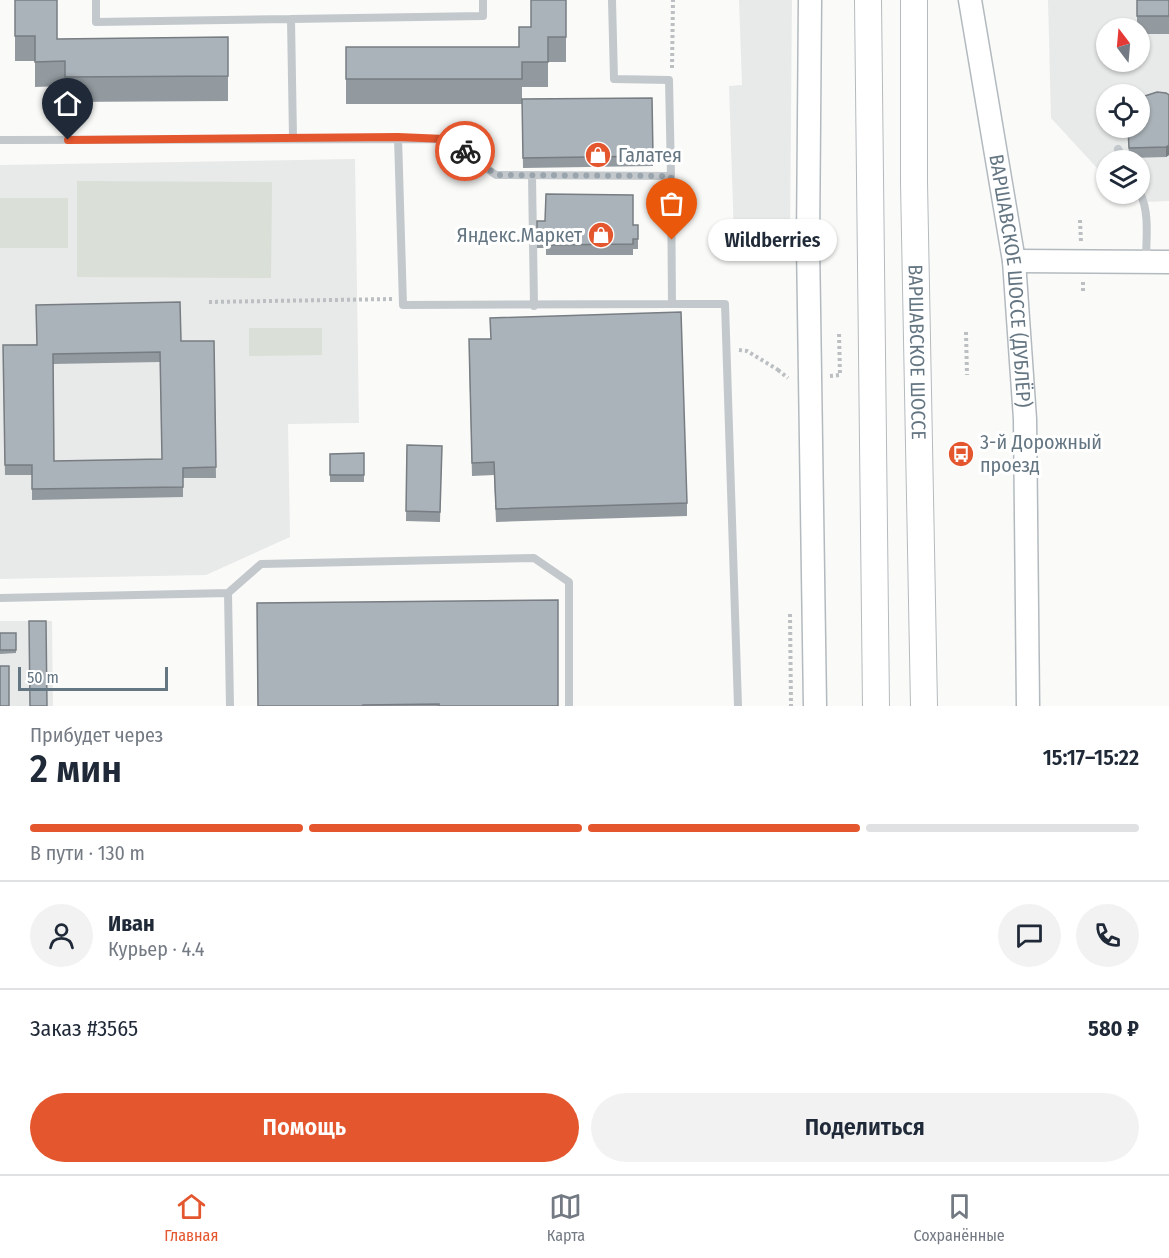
<!DOCTYPE html>
<html lang="ru">
<head>
<meta charset="utf-8">
<style>
  body { margin:0; font-family:"Fira Sans Condensed",sans-serif; background:#f2f2f3; color:#1f2937; height:100vh; display:flex; flex-direction:column; font-size:22px; white-space:nowrap }
  * { box-sizing:border-box; margin:0 }
  p { font-size:20px; color:#747a83 }
  .icon { flex:none; width:33px; height:33px; fill:none; stroke:currentColor; stroke-width:2; stroke-linecap:round; stroke-linejoin:round }
  .map { position:relative; height:706px; overflow:hidden }
  .side { display:flex; flex-direction:column; background:#fff; flex:1 }
  .side>* { flex:none }
  .needle { width:39px; rotate:344deg }
  .fabs { position:absolute; left:1096px; top:18px; display:grid; gap:12px }
  .fabs a { display:grid; place-items:center; width:54px; height:54px; border-radius:50%; background:#fff; box-shadow:0 2px 4px #0004; font-size:30px }
  .scale { position:absolute; left:18px; bottom:15px; width:150px; box-sizing:border-box; padding-left:6px; border:3px solid #657683; border-top:0; font-size:16px; line-height:21px; white-space:nowrap; color:#657683; -webkit-text-stroke:4px #fff; paint-order:stroke }
  .pin { position:absolute; display:grid; place-items:center; width:51px; height:51px; color:#fff; margin:-62px -26px; border-radius:50% 50% 50% 0; rotate:-45deg; box-shadow:0 0 6px #0007 }
  .pin .icon { rotate:45deg }
  .courier { position:absolute; display:grid; place-items:center; width:60px; height:60px; margin:-30px; border:4px solid #e4572e; border-radius:50%; background:#fff; color:#222; box-shadow:0 2px 8px #0007 }
  .bubble { position:absolute; height:42px; border-radius:21px; background:#fff; box-shadow:0 2px 4px #0004; font-size:20px; font-weight:600; line-height:42px; text-align:center }
  .head em { font-style:normal; font-weight:600 }
  .head div { display:flex; flex-direction:column-reverse }
  .head { display:flex; align-items:center; justify-content:space-between; height:102px; padding:0 30px }
  h1 { font-size:39px; font-weight:600; line-height:45px }
  .bar { display:grid; grid-template-columns:repeat(4,1fr); gap:9px 6px; align-content:center; height:72px; padding:0 30px }
  .bar i { height:8px; border-radius:4px; background:#e0e1e3 }
  .bar .on { background:#e4572e }
  .bar p { grid-column:span 4 }
  .line { display:flex; align-items:center; gap:15px; padding:0 30px; border-top:2px solid #e0e1e3 }
  .line div { flex:1 }
  .round { display:grid; place-items:center; flex:none; width:63px; height:63px; border-radius:32px; background:#f2f2f3 }
  .button { display:flex; gap:12px; margin-top:auto; padding:12px 30px }
  .button a { flex:1; height:69px; border-radius:36px; background:#e4572e; color:#fff; font-size:24px; font-weight:600; line-height:69px; text-align:center }
  .button a+a { background:#f2f2f3; color:#1f2937 }
  .dock { display:flex; justify-content:space-around; align-items:center; height:84px; border-top:2px solid #e0e1e3; background:#fff; font-size:16px; color:#747a83 }
  .dock a { display:grid; justify-items:center; gap:3px }
  .dock .on { color:#e4572e }
  .map>svg:first-child { display:block }
  .built { fill:#e8e9e9; fill-rule:evenodd }
  .green { fill:#dadfd7 }
  .lines { fill:none; stroke-linecap:round; stroke-linejoin:round }
  .secondary-casing { stroke:#b3babf; stroke-width:25 }
  .primary-casing { stroke:#b5babe; stroke-width:28 }
  .path { stroke:#bbbfc2; stroke-width:4; stroke-dasharray:3 3; stroke-linecap:butt }
  .lane { stroke:#c3c8cc; stroke-width:8 }
  .secondary { stroke:#fff; stroke-width:22 }
  .primary { stroke:#fff; stroke-width:26 }
  .wall { fill:#929a9f; fill-rule:evenodd }
  .shaded-wall { fill:#777d82 }
  .building { fill:#aab3b9; stroke:#777d82; stroke-width:1.5; fill-rule:evenodd }
  .done { stroke:#99a4ac; stroke-width:6; stroke-dasharray:0 10.8 }
  .route { stroke:#e4572e; stroke-width:8 }
  .labels { text-anchor:middle; dominant-baseline:central; stroke-width:6; stroke-linejoin:round; paint-order:stroke }
  .poi-label { font-size:20px; fill:#657683; stroke:#fff; text-anchor:start }
  .street-label { font-size:20px; fill:#657683; stroke:#fff }
</style>
</head>
<body>
<div class="map">
<svg width="1169" height="706" viewBox="0 0 1169 706">
  <rect width="100%" height="100%" fill="#fafaf8"/>
  <path class="built" d="M739,0H792L790,238H734L729,86L742,85Z
    M1048,0H1169V201L1145,202L1129,194H1140V160H1107V179L1051,118ZM1107,28H1140V62H1107ZM1107,94H1140V128H1107Z
    M355,159L359,423L288,424L290,537L206,575L0,579V165Z
    M0,621H52L53,706H0Z"/>
  <path class="green" d="M77,181L272,182L271,278L77,277Z
    M0,198H68V248H0Z
    M249,328H322V355L249,356Z"/>
  <g class="lines">
    <g class="secondary-casing">
      <g id="secondary">
        <path d="M810,0L808,243L815,706"/>
        <path id="s1" d="M970,0L1014,261L1025,419L1028,706"/>
        <path d="M1014,261L1169,262"/>
      </g>
    </g>
    <g class="primary-casing">
      <g id="primary">
        <path d="M868,0L876,706"/>
        <path id="s2" d="M914,0V182L924,706"/>
      </g>
    </g>
    <path class="path" d="M672,68L673,0
      M1080,220L1081,242
      M1083,282V294
      M209,302L392,299
      M966,332L967,375
      M739,350L747,351L780,371
      M778,370L788,378
      M830,376L840,375L839,333
      M790,614L791,706"/>
    <path class="lane" d="M96,0V22L291,19
      M612,0L614,79L669,80L671,176
      M398,137L403,305L672,304
      M293,138L291,19L483,16V0
      M0,140L445,139L496,175L671,176L672,304H725L738,706
      M1118,149L1124,160
      M532,176L534,306
      M1140,193C1150,213 1146,239 1146,261
      M228,593L261,564L534,558L569,582V706
      M0,598L228,593L230,706"/>
    <use href="#secondary" class="secondary"/>
    <use href="#primary" class="primary"/>
  </g>
  <path class="wall" d="M15,0L57,39L228,37V101L65,102V86L35,87V61H15Z
    M566,0V62H548V87H522V104H346V47H519L531,27Z
    M1137,0H1169V34H1140V28H1137Z
    M1169,95V155L1166,157L1129,158L1128,128Z
    M652,98L653,166L523,168L522,99Z
    M537,221L638,225V249H633V255H546V248H537Z
    M214,341L216,478H183V497L32,500V475H5L3,345ZM160,362L162,459L54,461L53,364Z
    M469,352L687,503V516L496,522L494,475L472,476Z
    M407,445L442,446L440,522L406,521Z
    M364,453V482H330V454Z
    M257,603L558,706H258Z
    M0,633H16V653L0,654Z"/>
  <path class="shaded-wall" d="M1169,145V155L1166,157V147Z"/>
  <path class="building" d="M15,0H57V39L228,37V76L65,77V61L35,62V36H15Z
    M531,0H566V37H548V62H522V79H346V47H519V27H531Z
    M1137,0H1169V16H1137Z
    M1157,92L1166,93L1169,95V145L1166,147L1129,148L1128,128H1140V100L1142,97Z
    M652,98L653,156L523,158L522,99Z
    M546,194L633,195V225H638V239H633V244L546,245V238L537,237V221H545Z
    M180,302L181,341H214L216,467L183,468V487L32,489V465H5L3,345H37L36,305ZM160,352L162,459L54,461L53,354Z
    M681,312L687,503L496,509L494,462L472,463L469,339H491L490,318Z
    M407,445L442,446L440,512L406,511Z
    M364,453V475H330V454Z
    M558,600V706H439V704L363,705V706H258L257,603Z
    M29,621H46L47,706H30Z
    M0,633H16V650H0Z
    M0,666H9V706H0Z"/>
  <g class="lines">
    <path class="done" d="M465,151L496,175L671,176L672,240"/>
    <path class="route" d="M68,140L398,137L445,139L465,151"/>
  </g>
  <defs>
    <g id="shop-disc" transform="scale(1.35)"><circle r="9.5" fill="#e4572e" stroke="#fff"/><path d="M-5-2.5h2.3a2.7 3.5 0 0 1 5.4 0H5L5.5 6h-11ZM-1.5-2.5h3a1.5 2.3 0 0 0-3 0Z" fill="#fff"/></g>
    <g id="bus-disc" transform="scale(1.35)"><circle r="9.5" fill="#e4572e" stroke="#fff"/><path d="M-5-6H5V4H4V6H2V4H-2V6H-4V4H-5ZM-3.5-4V0h7V-4ZM-3.5 1.2v1.5H-2V1.2ZM2 1.2v1.5H3.5V1.2Z" fill="#fff"/></g>
  </defs>
  <g fill-rule="evenodd">
    <use href="#shop-disc" x="598" y="155"/>
    <use href="#shop-disc" x="601" y="235"/>
    <use href="#bus-disc" x="961" y="454"/>
  </g>
  <g class="labels">
    <g class="poi-label">
      <text x="618" y="155">Галатея</text>
      <text x="582" y="235" text-anchor="end">Яндекс.Маркет</text>
      <text x="980" y="442">3-й Дорожный<tspan x="980" dy="23">проезд</tspan></text>
    </g>
    <g class="street-label">
      <text stroke="none"><textPath href="#s1" startOffset="284">ВАРШАВСКОЕ ШОССЕ (ДУБЛЁР)</textPath></text>
      <text stroke="none"><textPath href="#s2" startOffset="352">ВАРШАВСКОЕ ШОССЕ</textPath></text>
    </g>
  </g>
</svg>
<div class="fabs">
<a><svg class="needle" viewBox="-14 -14 28 28"><path d="M0-13l5 13h-10z" fill="#e53935"/><path d="M0 13l5-13h-10z" fill="#747a83"/></svg></a>
<a><svg class="icon" aria-label="locate" viewBox="0 0 24 24"><circle cx="12" cy="12" r="6"/><path d="M12 2v4M12 18v4M2 12h4M18 12h4"/></svg></a>
<a><svg class="icon" aria-label="layers" viewBox="0 0 24 24"><path d="M12 4l9 5-9 5-9-5zM3 14l9 5 9-5"/></svg></a>
</div>
<div class="scale">50 m</div>
<div class="pin" style="left:672px;top:240px;background:#ea580c"><svg class="icon" aria-label="bag" viewBox="0 0 24 24"><path d="M5 8h14l-1 12H6zM9 8a3 3 0 0 1 6 0"/></svg></div>
<div class="pin" style="left:68px;top:140px;background:#1f2937"><svg class="icon" aria-label="home" viewBox="0 0 24 24"><path d="M3 11l9-7 9 7M6 9v11h12V9"/></svg></div>
<div class="courier" style="left:465px;top:151px"><svg class="icon" aria-label="bike" viewBox="0 0 24 24"><circle cx="6" cy="16" r="4"/><circle cx="18" cy="16" r="4"/><path d="M6 16l4-8h5l3 8M10 8l3 8H6M13 5h3"/></svg></div>
<div class="bubble" style="left:708px;top:219px;width:129px">Wildberries</div>
</div>
<section class="side">
<div class="head"><div><h1>2 мин</h1><p>Прибудет через</p></div><em>15:17–15:22</em></div>
<div class="bar"><i class="on"></i><i class="on"></i><i class="on"></i><i></i><p>В пути · 130 m</p></div>
<div class="line" style="height:108px"><a class="round"><svg class="icon" aria-label="person" viewBox="0 0 24 24"><circle cx="12" cy="8" r="4"/><path d="M4 21q1-7 8-7t8 7"/></svg></a><div><b>Иван</b><p>Курьер · 4.4</p></div><a class="round"><svg class="icon" aria-label="chat" viewBox="0 0 24 24"><path d="M4 5h16v11H9l-5 4z"/></svg></a><a class="round"><svg class="icon" aria-label="phone" viewBox="0 0 24 24"><path d="M5 4h4l2 5-3 2q2 4 5 5l2-3 5 2v4C11 20 4 13 5 4z"/></svg></a></div>
<div class="line" style="height:78px"><div>Заказ #3565</div><b>580 ₽</b></div>
<div class="button"><a>Помощь</a><a>Поделиться</a></div>
</section>
<nav class="dock">
<a class="on"><svg class="icon" aria-label="home" viewBox="0 0 24 24"><path d="M3 11l9-7 9 7M6 9v11h12V9"/></svg>Главная</a>
<a><svg class="icon" aria-label="map" viewBox="0 0 24 24"><path d="M3 6l6-2 6 2 6-2v14l-6 2-6-2-6 2zM9 4v14M15 6v14"/></svg>Карта</a>
<a><svg class="icon" aria-label="saved" viewBox="0 0 24 24"><path d="M7 4h10v16l-5-4-5 4z"/></svg>Сохранённые</a>
</nav>
</body>
</html>
